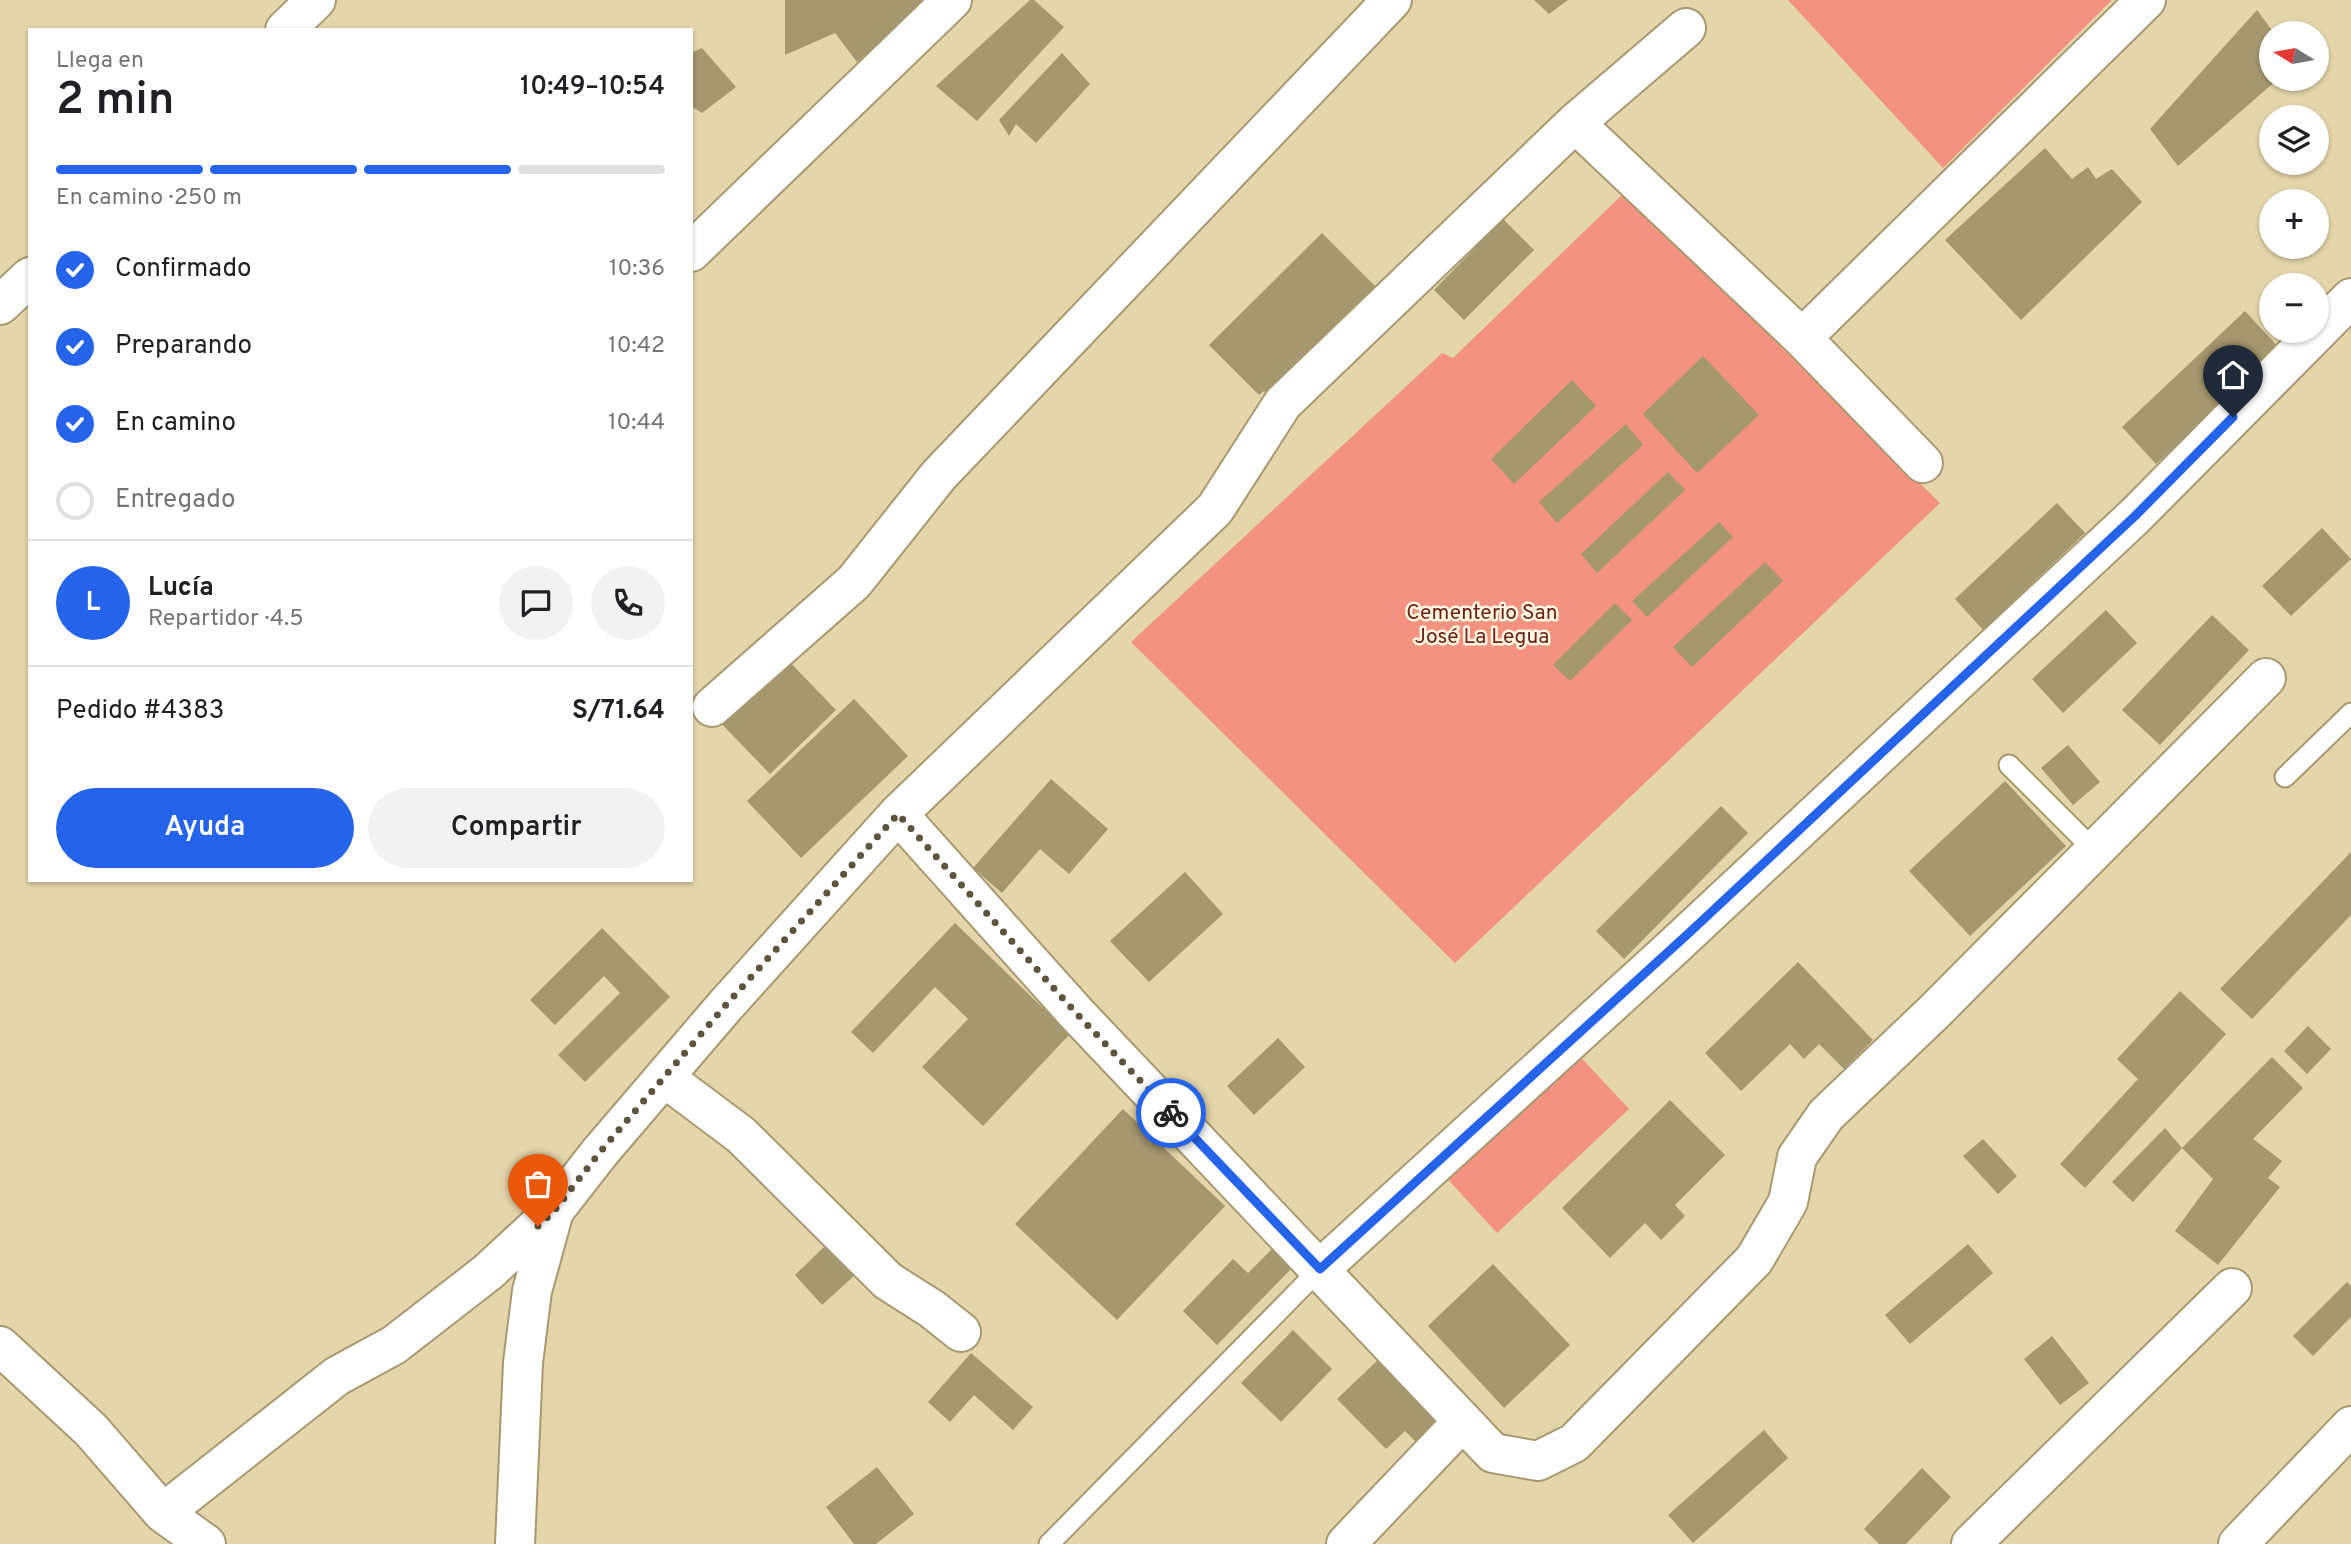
<!DOCTYPE html>
<html lang="es">
<head>
<meta charset="utf-8">
<style>
  body { margin:0; font-family:Overpass,sans-serif; background:#f2f2f2; color:#202124; height:100vh; display:flex; flex-direction:column; font-size:26px; white-space:nowrap }
  * { box-sizing:border-box; margin:0 }
  p { font-size:23px; color:#757577 }
  .icon { flex:none; width:38px; height:38px; fill:none; stroke:currentColor; stroke-width:2; stroke-linecap:round; stroke-linejoin:round }
  .map { position:relative; flex:1; overflow:hidden }
  .side { position:absolute; left:28px; top:28px; width:665px; height:854px; display:flex; flex-direction:column; background:#fff; border-radius:0px; box-shadow:0 2px 5px #0004 }
  .side>* { flex:none }
  .needle { width:46px; rotate:281deg }
  .tools { position:absolute; left:2259px; top:21px; display:grid; gap:14px }
  .tools a { display:grid; place-items:center; width:70px; height:70px; border-radius:50%; background:#fff; box-shadow:0 2px 5px #0004; font-size:35px }
  .pin { position:absolute; display:grid; place-items:center; width:60px; height:60px; color:#fff; margin:-72px -30px; border-radius:50% 50% 50% 0; rotate:-45deg; box-shadow:0 0 7px #0007 }
  .pin .icon { rotate:45deg }
  .courier { position:absolute; display:grid; place-items:center; width:70px; height:70px; margin:-35px; border:5px solid #2563eb; border-radius:50%; background:#fff; color:#222; box-shadow:0 2px 9px #0007 }
  .overview em { font-style:normal; font-weight:600 }
  .overview div { display:flex; flex-direction:column-reverse }
  .overview { display:flex; align-items:center; justify-content:space-between; height:119px; padding:0 28px }
  h1 { font-size:46px; font-weight:600; line-height:52px }
  .bar { display:grid; grid-template-columns:repeat(4,1fr); gap:10px 7px; align-content:center; height:84px; padding:0 28px }
  .bar i { height:9px; border-radius:5px; background:#e0e0e0 }
  .bar .on { background:#2563eb }
  .bar p { grid-column:span 4 }
  .line { display:flex; align-items:center; gap:18px; padding:0 28px; border-top:2px solid #e0e0e0 }
  .line div { flex:1 }
  .round { display:grid; place-items:center; flex:none; width:74px; height:74px; border-radius:37px; background:#f2f2f2 }
  ol { padding:0 28px; list-style:none }
  li { display:flex; align-items:center; gap:21px; height:77px }
  li p { margin-inline-start:auto }
  li .icon { padding:7px; border-radius:50%; background:#2563eb; color:#fff; stroke-width:4 }
  li:last-child { color:#757577 }
  li i { width:38px; height:38px; border:4px solid #e0e0e0; border-radius:50% }
  .action { display:flex; gap:14px; margin-top:auto; padding:14px 28px }
  .action a { flex:1; height:80px; border-radius:42px; background:#2563eb; color:#fff; font-size:28px; font-weight:600; line-height:80px; text-align:center }
  .action a+a { background:#f2f2f2; color:#202124 }
  .map>svg:first-child { display:block }
  .green { fill:#f3927f }
  .building { fill:#a5976e }
  .lines { fill:none; stroke-linecap:round; stroke-linejoin:round }
  .service-casing { stroke:#a79970; stroke-width:23 }
  .minor-casing { stroke:#a79970; stroke-width:42 }
  .service { stroke:#fff; stroke-width:19 }
  .minor { stroke:#fff; stroke-width:38 }
  .done { stroke:#5d543d; stroke-width:7; stroke-dasharray:0 12.6 }
  .route { stroke:#2563eb; stroke-width:9 }
  .labels { text-anchor:middle; dominant-baseline:central; stroke-width:5; stroke-linejoin:round; paint-order:stroke }
  .park-label { font-size:21px; fill:#702115; stroke:#fef7e1 }
</style>
</head>
<body>
<div class="map">
<svg width="2351" height="1544" viewBox="0 0 2351 1544">
  <rect width="100%" height="100%" fill="#e4d6aa"/>
  <path class="green" d="M1788,0H2112L1943,168Z
    M1624,193L1940,503L1455,963L1131,642L1442,353L1453,358Z
    M1574,1050L1629,1109L1497,1233L1443,1174Z"/>
  <path class="building" d="M785,0H931L857,62L835,33L785,55Z
    M1030,0H1034L1064,27L977,121L936,86Z
    M1534,0H1568L1549,14Z
    M2257,10L2274,33H2272V79H2278L2178,166L2150,129Z
    M702,48L736,87L702,113L691,106V53Z
    M1062,53L1090,84L1036,143L1016,124L1009,136L999,120Z
    M2045,148L2072,179L2088,167L2096,179L2112,169L2142,202L2021,320L1945,240Z
    M1503,219L1534,250L1464,320L1434,290Z
    M1322,233L1385,296L1276,403L1264,391L1259,395L1209,345Z
    M2245,311L2280,349L2156,464L2122,427Z
    M1703,356L1759,415L1697,473L1643,414Z
    M1572,380L1596,406L1514,484L1491,459Z
    M1626,424L1643,445L1557,523L1539,502Z
    M1668,472L1685,490L1597,573L1581,554Z
    M2057,503L2085,533L1983,630L1955,599Z
    M1719,522L1733,537L1647,617L1632,601Z
    M2322,528L2351,559L2291,616L2262,586Z
    M1765,562L1783,581L1692,667L1673,647Z
    M1615,603L1632,620L1570,681L1553,665Z
    M2106,610L2137,643L2063,713L2032,679Z
    M2212,615L2249,650L2160,745L2122,710Z
    M783,655L836,710L770,774L717,719Z
    M854,699L908,756L801,858L747,801Z
    M2068,745L2100,782L2073,805L2041,768Z
    M1051,779L1108,829L1069,874L1040,849L1002,893L973,868Z
    M2005,781L2066,846L1970,936L1909,871Z
    M1721,806L1748,833L1624,959L1596,931Z
    M2351,852V915L2252,1019L2220,989Z
    M1185,872L1223,914L1149,982L1110,941Z
    M955,923L1070,1034L983,1126L922,1067L968,1019L935,987L873,1053L851,1032Z
    M602,928L670,997L585,1082L558,1055L620,993L604,976L555,1025L530,1000Z
    M1798,962L1873,1040L1844,1069L1819,1044L1804,1059L1790,1044L1741,1091L1705,1053Z
    M2180,991L2226,1034L2085,1188L2060,1164L2138,1079L2117,1059Z
    M2308,1026L2331,1049L2307,1074L2284,1051Z
    M1278,1038L1305,1067L1254,1115L1227,1086Z
    M2272,1057L2303,1088L2253,1139L2282,1161L2268,1178L2280,1187L2218,1265L2175,1231L2213,1179L2182,1148L2133,1202L2112,1182L2165,1128L2182,1148Z
    M1670,1100L1725,1155L1675,1205L1685,1216L1661,1240L1645,1223L1610,1258L1562,1208Z
    M1123,1109L1225,1206L1117,1320L1015,1224Z
    M1983,1139L2017,1176L1998,1194L1963,1156Z
    M1968,1244L1993,1273L1910,1344L1885,1315Z
    M826,1245L854,1276L822,1305L795,1275Z
    M1273,1248L1292,1268L1217,1345L1183,1311L1233,1259L1248,1273Z
    M1493,1264L1570,1345L1504,1408L1428,1326Z
    M2347,1282L2351,1286V1317L2313,1356L2293,1336Z
    M1293,1330L1332,1369L1281,1422L1241,1383Z
    M2052,1336L2089,1383L2060,1405L2024,1359Z
    M971,1353L1033,1407L1013,1430L974,1395L950,1422L928,1402Z
    M1379,1359L1445,1426L1422,1448L1405,1431L1386,1449L1337,1399Z
    M1764,1430L1788,1458L1693,1543L1668,1515Z
    M877,1467L914,1514L876,1544H854L826,1507Z
    M1922,1468L1951,1497L1906,1544H1879L1864,1529Z"/>
  <g class="lines">
    <g class="service-casing">
      <path id="service" d="M2009,765L2094,850
        M2285,777L2351,713
        M1049,1544L1320,1269"/>
    </g>
    <g class="minor-casing">
      <path id="minor" d="M285,30L316,0
        M1575,123L1802,338L1923,463
        M691,252L952,0
        M0,305L30,277
        M1802,338L2146,0
        M712,707L854,582L939,475L1392,0
        M898,814L1076,1013L1493,1453L1538,1461L1574,1443L1754,1260L1788,1202L1797,1157L1826,1115L1935,1011L2266,678
        M665,1078L741,1135L888,1281L932,1309L961,1332
        M1320,1269L1669,951L2135,516L2351,298
        M0,1346L91,1430L163,1513L206,1544
        M163,1513L337,1376L394,1345L488,1272L554,1211L600,1152L725,1006L898,814L1215,509L1283,403L1575,123L1686,28
        M515,1544L523,1363L532,1291L554,1211
        M1346,1544L1463,1421
        M1971,1544L2232,1288
        M2238,1544L2351,1426"/>
    </g>
    <use href="#service" class="service"/>
    <use href="#minor" class="minor"/>
  </g>
  <g class="lines">
    <path class="done" d="M538,1226L554,1211L600,1152L725,1006L898,814L1076,1013L1171,1113"/>
    <path class="route" d="M1171,1113L1320,1269L1690,932L2135,516L2233,417"/>
  </g>
  <g class="labels">
    <g class="park-label">
      <text x="1482" y="613">Cementerio San<tspan x="1482" dy="24">José La Legua</tspan></text>
    </g>
  </g>
</svg>
<div class="tools">
<a><svg class="needle" viewBox="-14 -14 28 28"><path d="M0-13l5 13h-10z" fill="#e53935"/><path d="M0 13l5-13h-10z" fill="#757577"/></svg></a>
<a><svg class="icon" aria-label="layers" viewBox="0 0 24 24"><path d="M12 4l9 5-9 5-9-5zM3 14l9 5 9-5"/></svg></a>
<a>+</a>
<a>−</a>
</div>
<div class="pin" style="left:538px;top:1226px;background:#ea580c"><svg class="icon" aria-label="bag" viewBox="0 0 24 24"><path d="M5 8h14l-1 12H6zM9 8a3 3 0 0 1 6 0"/></svg></div>
<div class="pin" style="left:2233px;top:417px;background:#1f2937"><svg class="icon" aria-label="home" viewBox="0 0 24 24"><path d="M3 11l9-7 9 7M6 9v11h12V9"/></svg></div>
<div class="courier" style="left:1171px;top:1113px"><svg class="icon" aria-label="bike" viewBox="0 0 24 24"><circle cx="6" cy="16" r="4"/><circle cx="18" cy="16" r="4"/><path d="M6 16l4-8h5l3 8M10 8l3 8H6M13 5h3"/></svg></div>
<section class="side">
<div class="overview"><div><h1>2 min</h1><p>Llega en</p></div><em>10:49–10:54</em></div>
<div class="bar"><i class="on"></i><i class="on"></i><i class="on"></i><i></i><p>En camino · 250 m</p></div>
<ol>
<li><svg class="icon" aria-label="check" viewBox="0 0 24 24"><path d="M5 12l5 5 9-10"/></svg>Confirmado<p>10:36</p></li>
<li><svg class="icon" aria-label="check" viewBox="0 0 24 24"><path d="M5 12l5 5 9-10"/></svg>Preparando<p>10:42</p></li>
<li><svg class="icon" aria-label="check" viewBox="0 0 24 24"><path d="M5 12l5 5 9-10"/></svg>En camino<p>10:44</p></li>
<li><i></i>Entregado</li>
</ol>
<div class="line" style="height:126px"><b class="round" style="background:#2563eb;color:#fff">L</b><div><b>Lucía</b><p>Repartidor · 4.5</p></div><a class="round"><svg class="icon" aria-label="chat" viewBox="0 0 24 24"><path d="M4 5h16v11H9l-5 4z"/></svg></a><a class="round"><svg class="icon" aria-label="phone" viewBox="0 0 24 24"><path d="M5 4h4l2 5-3 2q2 4 5 5l2-3 5 2v4C11 20 4 13 5 4z"/></svg></a></div>
<div class="line" style="height:91px"><div>Pedido #4383</div><b>S/71.64</b></div>
<div class="action"><a>Ayuda</a><a>Compartir</a></div>
</section>
</div>
</body>
</html>
